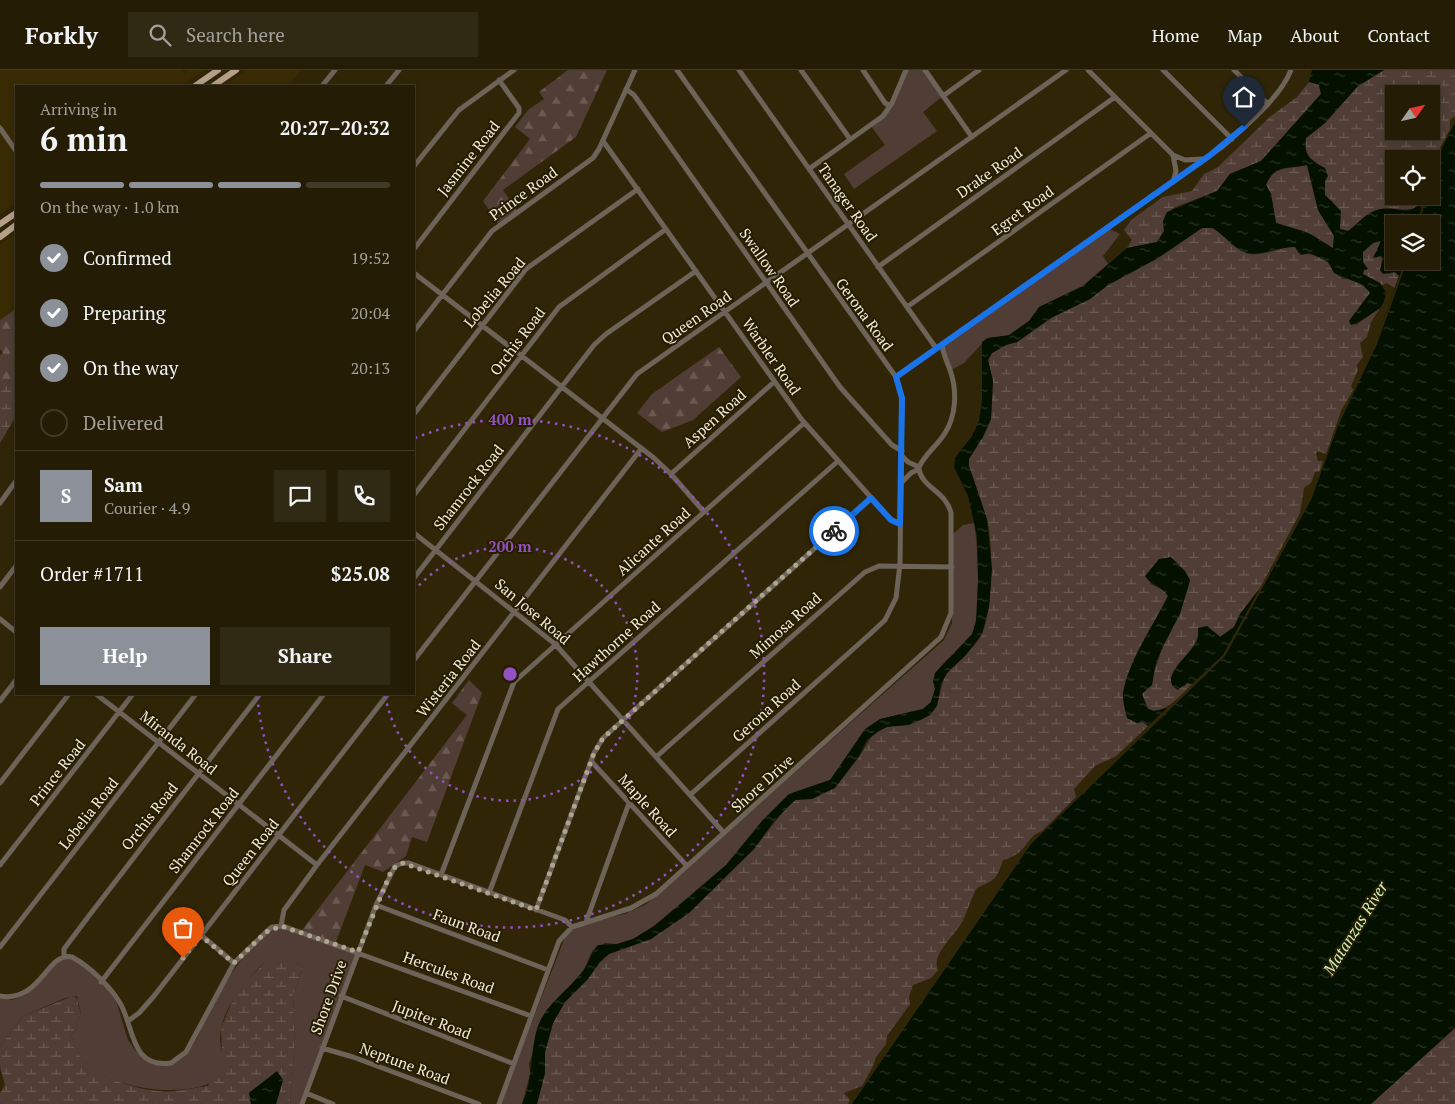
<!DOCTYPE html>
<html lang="en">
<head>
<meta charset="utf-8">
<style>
  body { margin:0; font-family:"PT Serif",serif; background:#302913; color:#f1f3f6; height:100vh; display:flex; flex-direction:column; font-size:19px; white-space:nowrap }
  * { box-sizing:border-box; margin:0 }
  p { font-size:16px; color:#a3a19a }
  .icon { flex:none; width:28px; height:28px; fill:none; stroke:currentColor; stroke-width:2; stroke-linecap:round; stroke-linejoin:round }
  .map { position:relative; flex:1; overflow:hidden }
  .side { position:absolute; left:15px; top:15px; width:400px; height:610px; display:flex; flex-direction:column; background:#241c05; border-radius:0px; box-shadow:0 2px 8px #0003,0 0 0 1px #413a27 }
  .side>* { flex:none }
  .needle { width:32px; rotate:56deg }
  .buttons { position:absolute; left:1385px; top:15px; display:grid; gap:10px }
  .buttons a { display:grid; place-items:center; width:55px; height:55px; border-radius:0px; background:#241c05; box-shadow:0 2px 8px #0003,0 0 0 1px #413a27; font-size:25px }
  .pin { position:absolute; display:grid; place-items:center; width:42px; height:42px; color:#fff; margin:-51px -21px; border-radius:50% 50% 50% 0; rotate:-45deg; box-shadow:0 0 5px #0007 }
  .pin .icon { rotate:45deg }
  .courier { position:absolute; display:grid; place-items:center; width:50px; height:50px; margin:-25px; border:4px solid #1a73e8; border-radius:50%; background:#fff; color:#222; box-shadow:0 1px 6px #0007 }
  .head em { font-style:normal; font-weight:800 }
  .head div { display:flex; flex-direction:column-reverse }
  .head { display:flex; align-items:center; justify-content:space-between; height:85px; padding:0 25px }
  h1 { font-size:32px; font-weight:800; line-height:38px }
  .bar { display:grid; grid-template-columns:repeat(4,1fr); gap:8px 5px; align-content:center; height:60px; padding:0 25px }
  .bar i { height:6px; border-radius:4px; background:#413a27 }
  .bar .selected { background:#8c9099 }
  .bar p { grid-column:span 4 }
  .line { display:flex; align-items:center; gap:12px; padding:0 25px; border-top:1px solid #413a27 }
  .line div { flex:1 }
  .round { display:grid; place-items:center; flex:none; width:52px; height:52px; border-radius:0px; background:#302913 }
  ol { padding:0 25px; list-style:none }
  li { display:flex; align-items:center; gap:15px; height:55px }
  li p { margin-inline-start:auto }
  li .icon { padding:5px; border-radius:50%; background:#8c9099; color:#fff; stroke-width:4 }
  li:last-child { color:#a3a19a }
  li i { width:28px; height:28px; border:2px solid #413a27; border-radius:50% }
  .cta { display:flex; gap:10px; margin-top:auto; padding:10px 25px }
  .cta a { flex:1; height:58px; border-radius:0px; background:#8c9099; color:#fff; font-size:20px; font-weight:800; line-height:58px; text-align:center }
  .cta a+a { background:#302913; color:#f1f3f6 }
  header { display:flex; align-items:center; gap:30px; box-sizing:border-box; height:70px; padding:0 25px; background:#241c05; border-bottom:1px solid #413a27 }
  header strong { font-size:24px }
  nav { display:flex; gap:28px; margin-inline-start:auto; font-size:18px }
  .search { width:350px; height:45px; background:#302913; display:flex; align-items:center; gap:12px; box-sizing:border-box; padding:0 18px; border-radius:0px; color:#a3a19a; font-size:19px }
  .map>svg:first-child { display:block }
  .built { fill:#382b03 }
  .forest { fill:url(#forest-firs) }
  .wetland { fill:url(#wetland-marsh); fill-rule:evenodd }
  .park { fill:#503e36 }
  .water { fill:url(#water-ripples); fill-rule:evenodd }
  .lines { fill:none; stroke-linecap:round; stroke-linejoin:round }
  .minor { stroke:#6e6359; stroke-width:5 }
  .major { stroke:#b59f89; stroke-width:6 }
  .done { stroke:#ada590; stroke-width:5; stroke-dasharray:0 9 }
  .route { stroke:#1a73e8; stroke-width:6 }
  .ring { fill:none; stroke:#9252c4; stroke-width:2.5; stroke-dasharray:2.5 5 }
  .labels { text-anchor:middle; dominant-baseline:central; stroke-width:4; stroke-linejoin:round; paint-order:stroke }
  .street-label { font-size:15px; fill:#f0ead9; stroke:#261c00 }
  .water-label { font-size:16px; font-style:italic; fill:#ccefbe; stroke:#261c00 }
  .centre { fill:#9252c4; stroke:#261c00; stroke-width:2.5 }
  .ring-label { font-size:15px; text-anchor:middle; font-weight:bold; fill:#9252c4; stroke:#261c00; stroke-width:4; stroke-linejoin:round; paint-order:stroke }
</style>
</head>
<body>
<header>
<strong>Forkly</strong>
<div class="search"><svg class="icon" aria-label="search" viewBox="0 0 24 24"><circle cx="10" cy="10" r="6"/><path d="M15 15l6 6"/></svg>Search here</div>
<nav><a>Home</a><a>Map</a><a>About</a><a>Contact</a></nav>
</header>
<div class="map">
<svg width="1455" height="1034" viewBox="0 0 1455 1034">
  <defs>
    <pattern id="forest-firs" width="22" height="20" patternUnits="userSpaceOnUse" patternTransform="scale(1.25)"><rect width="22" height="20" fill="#503e36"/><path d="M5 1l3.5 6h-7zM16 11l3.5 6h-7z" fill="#6a5a52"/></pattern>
    <pattern id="wetland-marsh" width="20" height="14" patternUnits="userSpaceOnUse" patternTransform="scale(1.25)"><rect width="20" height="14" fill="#503e36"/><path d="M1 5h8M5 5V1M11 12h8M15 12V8" fill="none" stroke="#6a5a52"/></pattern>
    <pattern id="water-ripples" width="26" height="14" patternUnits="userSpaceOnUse" patternTransform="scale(1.25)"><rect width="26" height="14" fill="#041101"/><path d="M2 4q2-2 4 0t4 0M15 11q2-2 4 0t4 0" fill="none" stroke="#293425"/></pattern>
  </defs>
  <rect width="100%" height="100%" fill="#302607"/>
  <path class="built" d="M0,0H182L185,5L187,0H205L181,16H16V132L0,144Z
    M247,0H301L288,16H224Z
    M16,163V239L0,250V174Z"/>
  <path class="forest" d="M568,0H607L576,67L503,120L518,142L499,155L483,131L530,69L515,57L528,40L544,29L539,22Z
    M16,239V306L0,320V285L3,283L0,279V250Z
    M719,277L741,307L693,350L662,362L637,343L652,324Z
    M469,610L482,623L427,772L412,767L406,786L383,802L365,795L334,877L299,864L467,645L452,633Z"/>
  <path class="wetland" d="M1384,0H1455V46L1450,50V59L1431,95V89H1394V126H1424L1418,137C1405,142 1395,138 1382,139C1368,140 1358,154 1348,161L1340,159L1333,132L1325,125V98C1311,91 1303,85 1306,68L1325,53L1358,16ZM1394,24H1431V61H1394Z
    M1309,12H1315L1319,15L1321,24L1261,91L1230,104L1217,121L1173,138L1163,151L1164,161L1157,172L1127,178L1132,170L1124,160L1131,150L1163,127L1192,121L1204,104L1218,97L1271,46L1297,27Z
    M1307,95L1318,140L1334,166L1333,179L1309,163L1276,153L1271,124L1266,115C1275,94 1288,100 1307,95Z
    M1202,158H1213C1224,164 1233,175 1244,182C1258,190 1280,176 1295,177L1298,183C1308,184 1322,185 1329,194C1334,200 1335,204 1343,209C1352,208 1366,215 1370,223L1349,251L1356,255L1380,238L1371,252L1367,267L1360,273L1363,287L1357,295L1358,300L1351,316L1353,320L1341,341L1326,384L1318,381L1316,383L1318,391H1323L1320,401L1315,402L1311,413L1304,418L1300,443L1260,518L1240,544L1234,557L1220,567L1214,561L1198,563C1198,573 1181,594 1174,600L1184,617L1187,613L1192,614C1183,623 1158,652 1146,636C1142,632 1142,626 1143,621L1152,615C1157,577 1182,548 1190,510L1159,489L1153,497L1150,514L1164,520L1168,526L1134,593L1143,652L1148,656L1116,686L1095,696L1074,719L1076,727L1042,761C1025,767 1028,784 1003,790C996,810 996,809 977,818C971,828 968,840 963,850C958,863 930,884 938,900L931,908L913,915L909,927L910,934L887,966L886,974L876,987L873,996L862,1016L844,1023L850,1030L848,1034H537L545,1003V982L553,953L565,932L587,910L600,892L609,884L651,869L689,843L754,779L786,738L796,730H803C818,718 846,701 858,688C866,679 867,669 878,661C893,651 912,657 928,646C942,637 938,615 948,602C957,589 973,581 981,566C993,544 994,474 987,450C982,432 975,414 969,396V389L991,349L993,311L988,290L992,283L1006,275L1017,272L1051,248L1090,229L1108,215L1158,188Z
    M1381,170L1376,188L1380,186L1383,188L1381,194L1388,204L1395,202L1399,206L1395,218L1387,213L1382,215L1363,204L1364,200H1367L1363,192V182L1373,173Z
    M16,306V346L0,373V320Z
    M265,892H295L303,896L293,925L295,971L290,1034H276L283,1010C268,1011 260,1012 249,1023L251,1034H0V1023L5,1015L0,997V976L23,946L73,926L79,930L78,934L81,944L76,952L77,959L71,965C74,974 78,985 85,992C102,1008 135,1019 158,1021C173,1023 192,1018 208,1016L222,986L221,958L228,941L237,921Z
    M1455,958V1034H1371Z"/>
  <path class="park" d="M905,0H924L944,25L923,42L937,61L854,119L844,104L885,75L871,56L884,45Z
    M1109,159L1120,164L1103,186L1108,194L1083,216L1039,237L1029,251L1009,266L987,268L964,293L951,300L940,281L944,276Z
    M974,453C978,475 982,545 972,564C965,577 952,584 943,594C938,599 936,606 933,611L935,619L931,632L923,639L880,649L830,710L789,724L726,795L654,856L633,869L617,874L605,873L592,881L584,900L545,944L529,994L530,1004L522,1034H500L565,867L577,856L624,844L645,835L944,570L952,553V465L963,455Z
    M278,856L360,886L304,1034H290L295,971L293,925L303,896L295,892H265C240,916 204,958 228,994L225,1005C192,1031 114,1021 85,992C77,985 74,974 71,965L77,959L76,952L81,944L77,926L65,928L23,946L0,976V927L12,930L24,926L64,887H73L109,919L117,934L128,970L136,981L155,995C164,993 177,991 184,985C195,976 198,964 204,953C223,916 242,878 278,856Z"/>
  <path class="water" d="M1312,0H1384L1358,16L1325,53L1306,68C1303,85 1311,91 1325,98L1328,106L1325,111V125L1341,141L1340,159L1348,161C1358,154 1367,141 1381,139C1403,136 1410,150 1425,126L1417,154H1394V191H1405L1377,268L1399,206L1395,202L1383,204L1380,200L1383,188L1380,186L1373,188L1381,171L1373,173L1363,182V192L1368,199L1364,200L1363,204L1380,213L1386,222C1385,227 1384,234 1380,238C1376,241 1355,255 1351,255L1349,251L1370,223L1363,215L1334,203L1328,192L1310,183L1301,185L1295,177C1279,176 1264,186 1248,183C1235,181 1224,164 1212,158H1202L1158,188L1108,215L1090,229L1051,248L1017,272L1006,275L992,283L988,290L993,311L991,349L983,367L969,389V396L987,449L992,499L989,537L982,564L966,585L947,603L941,614L937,636L930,645L920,650L909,655L887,657L879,661L867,670L858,688L835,718L812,729L795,730L774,751L754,779L689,843L651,869L609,884L600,892L587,910L565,932L553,953L545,982V1003L537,1034H522C533,1012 530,983 537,959C545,933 570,920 585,898C590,890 591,882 598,875L617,874L633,869L654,856L689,827L726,795L762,751L789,724L830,710L865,659L880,649L923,639L931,632L935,619L933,611L935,603L972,564L976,551L978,510L977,466L968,426L954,397L955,388L972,366L979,351L982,329V272L988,268L1009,265L1029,251L1039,237L1083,216L1127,178L1157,172L1164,161L1163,151L1167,142L1217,121L1230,104L1261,91L1321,24L1319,15L1309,12ZM1307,95L1318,140L1334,166L1333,178L1309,163L1276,153L1271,124L1266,115C1274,94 1288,99 1307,95Z
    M1455,53V958L1371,1034H852L1031,774L1225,586L1311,430L1338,356L1377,274L1407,191H1431V154H1419L1427,126H1431C1431,100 1442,76 1455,53Z
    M1171,487L1185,501L1190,510L1180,544L1161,580L1155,597L1152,615L1142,624L1148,639L1154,641L1167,638L1148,656L1143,652L1137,653L1127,648C1125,639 1121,627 1124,618C1131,587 1154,554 1168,526C1162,516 1151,516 1145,506L1159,489Z
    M1260,518L1223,585L1192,614L1187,613L1178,620C1156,609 1192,583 1197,571C1199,567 1198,562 1198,558L1207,556L1220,567L1234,557L1240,544Z
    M277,1001L283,1010L276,1034H251L249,1023Z"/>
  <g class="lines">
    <path class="minor" d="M677,0L896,307L902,328L900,494L896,528L885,550L870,564L690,725
      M739,0L936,278
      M801,0L850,69
      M863,0L885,33L890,36
      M925,0L972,67
      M1088,0L1173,85L1185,90L1203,89
      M1163,0L1232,69
      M1234,0L1267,33
      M322,16L335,0
      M386,16L399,0
      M626,19L634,25L840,317L892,375L902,381
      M943,26L979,0
      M0,58L16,81
      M603,71L802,350L891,450L900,454
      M414,96L459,40L514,0
      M809,99L883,46L892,33L906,0
      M1173,112L1176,101L1173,85
      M414,179L519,43V38L499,10
      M878,197L1115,27
      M414,203L654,388L671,404L704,442L514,612L441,805
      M907,237L1151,63
      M414,261L492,161L593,88L599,79L635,0
      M896,307L1222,77C1244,58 1281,27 1291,0
      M414,344L526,199L638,119
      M902,386L908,392L919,397C925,384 938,375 945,363C956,346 957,322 951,303C948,293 943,285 942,274
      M671,404L774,312
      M414,425L559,237L666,159
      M0,433L16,411
      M704,442L804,353
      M414,463L555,574L724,763
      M414,508L594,275L606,264L696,201
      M0,517L16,496
      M0,549L16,562
      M414,590L637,304L1066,0
      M96,624L317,795
      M0,631L16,610
      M656,687L865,502L879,496L952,497
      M591,691L687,796
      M0,713L69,624
      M0,795L133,624
      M489,823L558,639L838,391
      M376,835L548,900
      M536,840L594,683L603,668L871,428
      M586,852L629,733
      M281,856L284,840L317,795L641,379
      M201,865L234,893
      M0,877L196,624
      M64,887V879L88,847L260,624
      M101,912L324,624
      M0,926C41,933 47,881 72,887C89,896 110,916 120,933C134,956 130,999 171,993L186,982L234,893L266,862L272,857L283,856L531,946
      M341,926L514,994
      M128,951L139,943L154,926L388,624
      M322,978L353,987L479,1034
      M306,1023L333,1034
      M302,1034L376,835L395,796L403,793H409L565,850L572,857
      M499,1034L559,871L572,857L631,838L656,824L941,567L951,543V443C946,421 922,418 919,399L911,403L901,413"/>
    <path class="major" d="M195,16L218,0
      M213,16L236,0
      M0,154L16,143
      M0,167L16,155"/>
  </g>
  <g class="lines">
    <path class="done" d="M183,888L201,866L234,893L266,862L281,856L358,882L392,799L403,793L536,840L594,683L603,668L834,461"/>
    <path class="route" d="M834,461L871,428L891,450L900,454L902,328L896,307L1209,86L1244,57"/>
  </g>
  <g class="ring">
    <path d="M414 521A127 127 0 1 1 385 624"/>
    <path d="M415 368A254 254 0 1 1 257 624"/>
  </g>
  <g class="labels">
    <g class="street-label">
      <text transform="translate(468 88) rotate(-52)">Jasmine Road</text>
      <text transform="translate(989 102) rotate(-35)">Drake Road</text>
      <text transform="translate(523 123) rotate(-36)">Prince Road</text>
      <text transform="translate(848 132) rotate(55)">Tanager Road</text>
      <text transform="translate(1022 140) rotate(-36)">Egret Road</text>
      <text transform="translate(770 197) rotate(55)">Swallow Road</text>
      <text transform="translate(494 222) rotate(-50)">Lobelia Road</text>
      <text transform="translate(865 244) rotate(54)">Gerona Road</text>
      <text transform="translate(696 247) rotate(-35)">Queen Road</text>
      <text transform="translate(517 271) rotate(-53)">Orchis Road</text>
      <text transform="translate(772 286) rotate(55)">Warbler Road</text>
      <text transform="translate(714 348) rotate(-42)">Aspen Road</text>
      <text transform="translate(468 417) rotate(-52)">Shamrock Road</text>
      <text transform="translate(653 471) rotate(-42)">Alicante Road</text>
      <text transform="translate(533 541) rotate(40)">San Jose Road</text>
      <text transform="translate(785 555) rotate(-42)">Mimosa Road</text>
      <text transform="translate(616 571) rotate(-42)">Hawthorne Road</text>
      <text transform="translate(448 608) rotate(-52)">Wisteria Road</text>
      <text transform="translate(766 640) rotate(-42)">Gerona Road</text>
      <text transform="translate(179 672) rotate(38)">Miranda Road</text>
      <text transform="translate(57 702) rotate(-52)">Prince Road</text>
      <text transform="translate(762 713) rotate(-42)">Shore Drive</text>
      <text transform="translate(648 735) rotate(48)">Maple Road</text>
      <text transform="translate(88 743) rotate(-52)">Lobelia Road</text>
      <text transform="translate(149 746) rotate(-52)">Orchis Road</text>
      <text transform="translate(203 760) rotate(-52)">Shamrock Road</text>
      <text transform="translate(250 782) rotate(-52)">Queen Road</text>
      <text transform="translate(467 855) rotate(20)">Faun Road</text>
      <text transform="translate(449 902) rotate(20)">Hercules Road</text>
      <text transform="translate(328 927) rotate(-70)">Shore Drive</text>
      <text transform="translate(432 949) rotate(21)">Jupiter Road</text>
      <text transform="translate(405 993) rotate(20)">Neptune Road</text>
    </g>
    <g class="water-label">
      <text transform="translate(1355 858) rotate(-58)">Matanzas River</text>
    </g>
  </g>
  <circle cx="510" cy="604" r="8" class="centre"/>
  <g class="ring-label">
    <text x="510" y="355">400 m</text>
    <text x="510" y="482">200 m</text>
  </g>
</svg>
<div class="buttons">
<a><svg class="needle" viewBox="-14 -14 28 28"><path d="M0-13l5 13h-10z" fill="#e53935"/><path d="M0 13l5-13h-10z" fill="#a3a19a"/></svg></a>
<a><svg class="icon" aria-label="locate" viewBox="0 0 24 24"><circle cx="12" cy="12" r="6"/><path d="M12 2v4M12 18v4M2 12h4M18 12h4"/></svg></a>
<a><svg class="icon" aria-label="layers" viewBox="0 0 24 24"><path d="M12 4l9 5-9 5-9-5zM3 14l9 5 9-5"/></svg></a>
</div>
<div class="pin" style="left:183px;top:888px;background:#ea580c"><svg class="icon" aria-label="bag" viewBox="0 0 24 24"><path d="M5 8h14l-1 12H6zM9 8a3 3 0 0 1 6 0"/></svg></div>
<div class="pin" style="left:1244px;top:57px;background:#1f2937"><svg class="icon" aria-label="home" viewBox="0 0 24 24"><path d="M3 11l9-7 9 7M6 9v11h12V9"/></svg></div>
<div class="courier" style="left:834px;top:461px"><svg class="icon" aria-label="bike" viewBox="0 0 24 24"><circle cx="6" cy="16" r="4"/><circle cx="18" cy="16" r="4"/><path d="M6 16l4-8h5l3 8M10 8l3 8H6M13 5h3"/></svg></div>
<section class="side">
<div class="head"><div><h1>6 min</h1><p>Arriving in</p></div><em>20:27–20:32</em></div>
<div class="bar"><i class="selected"></i><i class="selected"></i><i class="selected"></i><i></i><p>On the way · 1.0 km</p></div>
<ol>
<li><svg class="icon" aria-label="check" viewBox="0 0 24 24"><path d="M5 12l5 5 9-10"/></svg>Confirmed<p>19:52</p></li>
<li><svg class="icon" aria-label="check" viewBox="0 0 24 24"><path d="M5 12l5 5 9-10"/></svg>Preparing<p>20:04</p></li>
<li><svg class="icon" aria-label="check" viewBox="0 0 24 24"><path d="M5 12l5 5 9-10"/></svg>On the way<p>20:13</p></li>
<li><i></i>Delivered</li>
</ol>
<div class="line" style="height:90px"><b class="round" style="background:#8c9099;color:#fff">S</b><div><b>Sam</b><p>Courier · 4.9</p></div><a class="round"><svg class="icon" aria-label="chat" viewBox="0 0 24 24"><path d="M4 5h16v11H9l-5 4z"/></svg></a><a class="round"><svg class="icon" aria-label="phone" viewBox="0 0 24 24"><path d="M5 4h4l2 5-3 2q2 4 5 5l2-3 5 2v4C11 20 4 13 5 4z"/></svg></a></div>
<div class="line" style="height:65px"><div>Order #1711</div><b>$25.08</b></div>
<div class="cta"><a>Help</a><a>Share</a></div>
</section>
</div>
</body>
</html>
